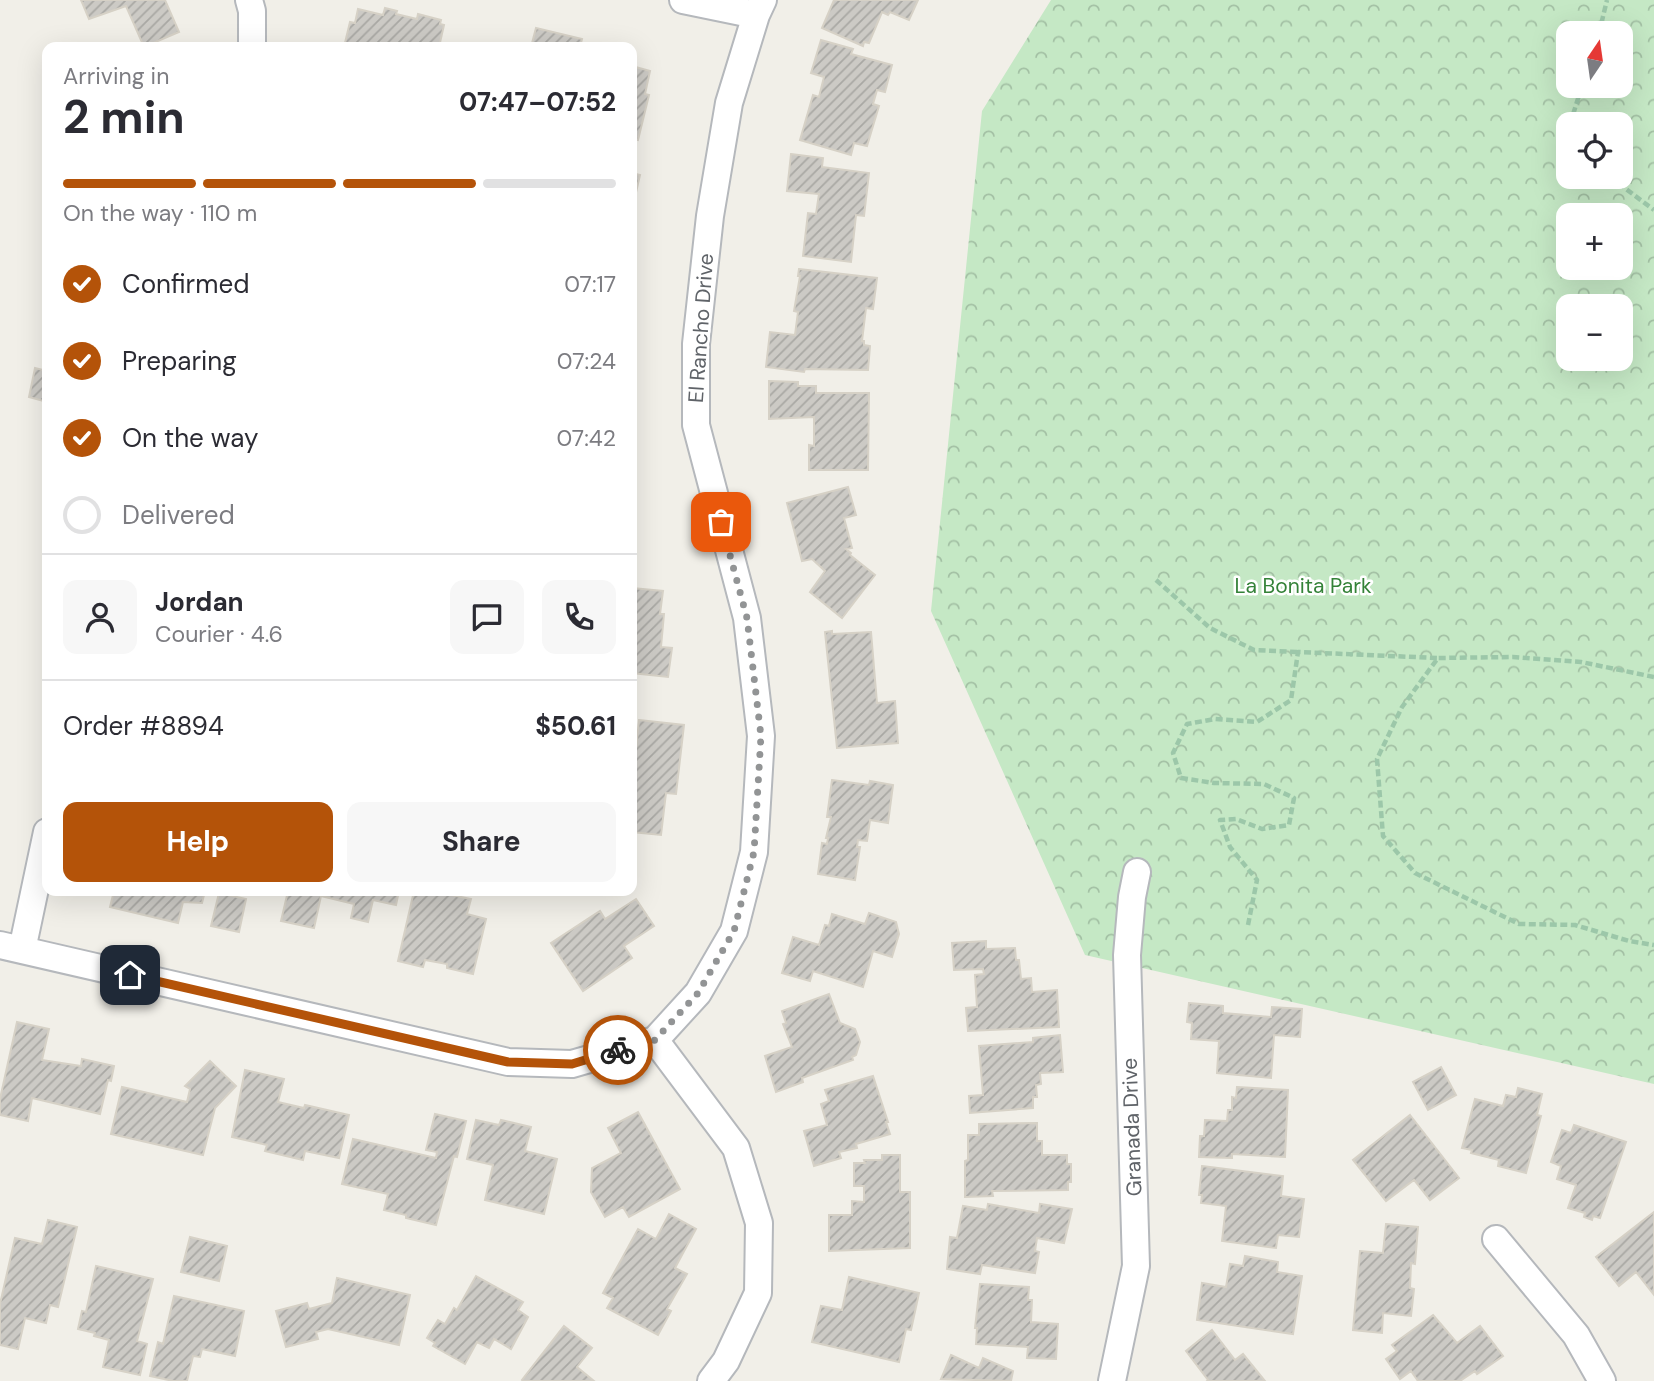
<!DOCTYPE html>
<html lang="en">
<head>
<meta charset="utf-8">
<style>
  body { margin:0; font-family:"DM Sans",sans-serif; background:#f7f7f7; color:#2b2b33; height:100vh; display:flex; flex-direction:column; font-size:26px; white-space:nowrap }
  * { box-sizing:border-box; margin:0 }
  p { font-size:23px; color:#7c7c81 }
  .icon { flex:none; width:38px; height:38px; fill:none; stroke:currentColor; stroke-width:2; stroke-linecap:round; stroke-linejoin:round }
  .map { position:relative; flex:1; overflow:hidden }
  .panel { position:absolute; left:42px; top:42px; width:595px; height:854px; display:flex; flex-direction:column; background:#fff; border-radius:14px; box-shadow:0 7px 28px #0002 }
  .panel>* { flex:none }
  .needle { width:46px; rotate:13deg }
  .tools { position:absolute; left:1556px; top:21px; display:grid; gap:14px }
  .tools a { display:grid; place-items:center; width:77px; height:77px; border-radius:14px; background:#fff; box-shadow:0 7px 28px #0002; font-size:35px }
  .pin { position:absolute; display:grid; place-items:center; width:60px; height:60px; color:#fff; margin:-30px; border-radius:14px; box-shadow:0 4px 10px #0006 }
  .courier { position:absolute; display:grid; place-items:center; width:70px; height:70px; margin:-35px; border:5px solid #b45309; border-radius:50%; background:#fff; color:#222; box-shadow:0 2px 9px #0007 }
  .overview em { font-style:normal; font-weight:700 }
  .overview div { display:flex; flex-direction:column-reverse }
  .overview { display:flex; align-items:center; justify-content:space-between; height:119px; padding:0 21px }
  h1 { font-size:46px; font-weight:700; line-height:52px }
  .bar { display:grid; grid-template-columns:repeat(4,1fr); gap:10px 7px; align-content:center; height:84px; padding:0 21px }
  .bar i { height:9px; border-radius:5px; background:#e1e1e2 }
  .bar .active { background:#b45309 }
  .bar p { grid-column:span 4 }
  .line { display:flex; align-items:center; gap:18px; padding:0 21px; border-top:2px solid #e1e1e2 }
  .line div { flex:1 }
  .round { display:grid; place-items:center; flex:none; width:74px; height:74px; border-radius:14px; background:#f7f7f7 }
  ol { padding:0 21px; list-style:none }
  li { display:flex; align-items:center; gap:21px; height:77px }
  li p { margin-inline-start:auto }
  li .icon { padding:7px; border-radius:50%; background:#b45309; color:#fff; stroke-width:4 }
  li:last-child { color:#7c7c81 }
  li i { width:38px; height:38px; border:4px solid #e1e1e2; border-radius:50% }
  .action { display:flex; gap:14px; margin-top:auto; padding:14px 21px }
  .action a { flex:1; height:80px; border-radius:14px; background:#b45309; color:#fff; font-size:28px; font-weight:700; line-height:80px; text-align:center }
  .action a+a { background:#f7f7f7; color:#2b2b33 }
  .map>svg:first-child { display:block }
  .park { fill:url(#park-crowns); fill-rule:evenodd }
  .building { fill:url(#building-hatch); stroke:#d6d1c6; stroke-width:2 }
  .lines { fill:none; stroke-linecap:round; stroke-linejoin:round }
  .street-casing { stroke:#b5b8bc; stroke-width:30 }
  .path { stroke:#9cc7a9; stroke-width:4.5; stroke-dasharray:7 3.5; stroke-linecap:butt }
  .street { stroke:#fff; stroke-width:26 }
  .done { stroke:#929495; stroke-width:7; stroke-dasharray:0 12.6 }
  .route { stroke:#b45309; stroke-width:9 }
  .labels { text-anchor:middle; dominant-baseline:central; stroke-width:5; stroke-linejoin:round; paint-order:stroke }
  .street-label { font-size:21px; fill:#5f6368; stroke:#fff }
  .park-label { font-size:21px; fill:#348238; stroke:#fff }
</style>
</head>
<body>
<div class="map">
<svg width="1654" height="1381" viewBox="0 0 1654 1381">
  <defs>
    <pattern id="park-crowns" width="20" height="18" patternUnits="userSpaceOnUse" patternTransform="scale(1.75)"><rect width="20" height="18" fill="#c5e8c5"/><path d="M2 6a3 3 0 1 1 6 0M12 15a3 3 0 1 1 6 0" fill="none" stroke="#a3c0a4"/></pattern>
    <pattern id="building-hatch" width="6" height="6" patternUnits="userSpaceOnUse" patternTransform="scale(1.75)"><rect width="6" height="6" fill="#cccac5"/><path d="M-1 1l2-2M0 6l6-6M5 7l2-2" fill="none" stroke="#a9a8a4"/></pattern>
  </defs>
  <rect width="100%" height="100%" fill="#f1efe8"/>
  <path class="park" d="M1051,0H1654V1084L1085,955L931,611L982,111ZM1568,33H1620V86H1568ZM1568,124H1620V177H1568ZM1568,215H1620V268H1568ZM1568,306H1620V359H1568Z"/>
  <path class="building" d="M81,0H165L179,32L144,47L126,6L89,19Z
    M834,0H918L909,20L890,12L888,15L882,12L869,43L864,42L863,46L822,28Z
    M385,8L397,11L396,14L417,19L418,14L441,20L440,24L444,25L439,47H344L350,22L355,23L358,9L383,15Z
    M536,28L582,39L580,47H531Z
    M821,40L853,49L851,54L892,65L885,92L877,90L873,104L879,106L867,146L854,143L851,155L800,140L813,95L819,97L824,77L811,73Z
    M632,66L650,71L645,94L649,95L638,140L632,139Z
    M791,154L823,158L822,167L869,173L864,216L856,215L851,262L803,256L808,213L816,214L819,194L787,191Z
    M632,173L640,175L632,210Z
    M799,269L877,278L873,309L866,308L862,341H864V345L870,346L868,370L805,369L804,372L766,367L770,332L795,335L798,312L794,311L800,276H798Z
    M35,368L47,371V402L29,397Z
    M769,381L798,382V386H816V393H869L868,470H809V445L814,446V417L769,419Z
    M848,487L856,515L844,518L852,548L846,549L851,553L850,555L875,575L842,618L810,592L825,571L812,559L802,561L787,503Z
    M632,588L663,591L660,614H664L661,647L672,648L668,677L632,673Z
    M832,631V634L871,632L877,703L895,701L898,743L837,748L825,632Z
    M639,720L684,725L676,794L666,793L661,835L632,832V787Z
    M832,780L869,785L870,781L893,785L888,823L870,820L867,841L858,840L857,847H860L855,880L818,874L822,843L827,844L828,838H826L831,817H827Z
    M114,891H205L202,903L183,902L178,923L110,907Z
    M288,891H399L396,905L373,900L368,922L351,918L354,904L321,896L314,928L281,921Z
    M414,891H432L471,899L467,914L486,919L473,974L447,968V964L425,960L423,967L398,961Z
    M219,893L246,899L239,932L211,926Z
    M636,899L654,926L624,946L632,958L583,991L551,943L600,911L605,919Z
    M869,913L896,922L899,934L892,957L873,951L863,987L813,971L810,981L782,973L793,937L819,945L825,925L829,926L832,914L865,924Z
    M986,941V949L1015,948L1016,960H1019L1021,979L1031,978L1032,992L1057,990L1059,1027L968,1031L966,1008L977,1007L975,975L984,974L983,969L954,970L952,943Z
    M829,994L840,1023L855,1029L860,1042L856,1055L852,1057L853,1060L802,1078L803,1082L776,1092L765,1056L792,1047L783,1024L786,1023L782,1011Z
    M1189,1003L1223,1006V1013L1271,1017L1272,1007L1302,1009L1300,1037L1274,1035L1271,1078L1217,1073L1219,1041L1191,1039L1192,1023L1187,1022Z
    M17,1022L49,1029L42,1060L81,1066L82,1059L114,1066L111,1081L108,1080L100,1114L32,1098L28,1121L0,1115V1099Z
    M1060,1035L1063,1072L1040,1073L1041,1084L1036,1085L1037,1097H1033V1108L970,1113L969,1096L983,1095L979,1046L1033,1042V1038Z
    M210,1061L236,1086L215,1108L203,1155L111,1134L122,1087L187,1102L190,1089L185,1086Z
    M1441,1067L1456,1095L1428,1110L1413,1082Z
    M245,1070L284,1079L278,1102L304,1108L305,1105L349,1115L339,1158L305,1151L303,1160L265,1151L267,1145L232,1137Z
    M873,1076L888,1122H886L890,1134L856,1144L857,1148L839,1152L841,1158L814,1166L804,1131L827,1125L821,1104L829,1101L825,1090Z
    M1237,1087L1288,1090L1285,1157L1232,1154V1158L1199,1157L1200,1136H1204L1205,1120L1227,1121L1228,1110H1232V1097L1236,1098Z
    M1518,1088L1542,1094L1537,1115L1541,1116L1526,1173L1498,1166L1499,1160L1471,1153L1472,1150L1462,1148L1475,1099L1503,1106L1506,1095L1516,1097Z
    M638,1112L680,1189L629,1217L623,1207L605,1217L591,1192L592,1168L621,1153L608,1128Z
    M435,1114L466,1121L457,1157L454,1156L436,1225L406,1218V1215L384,1210L388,1194L342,1184L353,1139L436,1158L437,1152L426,1150Z
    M1410,1115L1459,1178L1430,1200L1414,1180L1386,1201L1353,1160Z
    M476,1120L499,1125L501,1120L531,1127L525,1151L557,1159L544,1214L485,1200L493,1165L467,1159Z
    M1037,1123V1141H1042V1155H1067V1164H1071V1182H1068V1190L992,1191L993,1196L965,1197V1161L968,1160V1135H979V1124Z
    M1574,1125L1626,1142L1600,1218L1593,1216L1592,1220L1584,1217L1585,1213L1568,1208L1576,1185L1557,1179L1561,1166L1551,1162L1562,1130L1571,1133Z
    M882,1155H900V1192H910V1248L829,1251V1215H852V1201L864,1202V1186H854V1163H865L864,1160H882Z
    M1202,1166L1283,1176L1281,1196L1304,1199L1299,1237L1278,1235L1276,1248L1222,1241L1226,1206L1201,1203L1202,1195H1199Z
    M988,1204L1039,1213L1040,1204L1072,1209L1064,1243L1037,1238L1035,1251L1039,1252L1035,1273L982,1265L980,1274L947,1269L950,1237L957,1238L963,1206L987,1210Z
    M1654,1212V1295L1636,1272L1619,1286L1596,1257Z
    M669,1214L696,1229L675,1268L687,1274L667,1309L671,1311L658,1335L607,1308L613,1298L603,1293L638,1229L656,1239Z
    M48,1220L77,1227L58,1307L50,1305L46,1323L25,1318L18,1349L0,1345V1304L15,1238L42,1244Z
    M1386,1224L1418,1227L1415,1264L1411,1263L1410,1288L1414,1289L1411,1316L1383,1313L1382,1333L1353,1330L1360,1251L1383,1253Z
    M190,1237L227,1246L219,1281L181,1272Z
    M1245,1256L1278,1262L1277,1272L1302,1276L1293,1334L1197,1320L1202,1283L1226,1287L1230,1264L1243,1266Z
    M96,1266L153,1279L137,1341L147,1344L140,1375L103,1367L109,1340L94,1336L95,1333L78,1329L82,1311L86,1312Z
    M476,1276L523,1302L518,1310L528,1317L511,1349L494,1339L489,1348L477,1342L465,1364L433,1346L435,1343L427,1338L438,1320L445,1324L454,1308L457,1310Z
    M849,1277L919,1293L911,1330L906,1329L899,1362L812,1342L821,1306L842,1310Z
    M337,1278L410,1295L399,1345L328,1329L316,1332L318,1339L286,1347L276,1311L307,1303L309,1309L332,1303Z
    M980,1284L1029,1287L1028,1300H1032L1031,1322L1058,1324L1056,1359L1027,1358L1028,1347L976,1344L977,1328H975Z
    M174,1296L244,1311L235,1356L202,1349L200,1357L193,1356L187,1381H173L150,1376L158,1342L163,1344Z
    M1433,1315L1457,1343L1480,1326L1503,1356L1477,1374L1475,1371L1460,1381H1418L1411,1371L1400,1379L1386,1359L1397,1351L1392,1345Z
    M564,1326L592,1348L577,1367L594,1381H523L522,1380Z
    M1212,1330L1235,1360L1243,1354L1265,1381H1207L1208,1380L1186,1351Z
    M951,1355L979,1368L983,1358L1013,1371L1011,1381L941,1379Z"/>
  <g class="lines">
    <g class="street-casing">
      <path id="street" d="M249,0L252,11V47
        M683,0L756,15
        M0,945L508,1062L572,1064L655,1040
        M22,950L47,832
        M655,1040L698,993L734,931L754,852L761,736L747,618L696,425V344L710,216L729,103L756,15L763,0
        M655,1040L736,1148L759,1223L758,1293L726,1361L711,1381
        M1496,1239L1576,1335L1602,1381
        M1112,1381L1136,1266L1127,955L1132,897L1137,872"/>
    </g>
    <path class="path" d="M1599,33L1607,0
      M1570,124L1582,86
      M1568,132L1564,143L1568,146
      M1610,177L1654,210
      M1156,580L1210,628L1254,650L1298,652
      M1654,677L1581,662L1513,657L1438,658L1402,707L1377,759L1383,836L1415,873L1519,924L1575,925L1629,941L1654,945
      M1248,925L1257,880L1230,847L1220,820L1236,819L1262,829L1289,825L1294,798L1264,784L1214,783L1181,778L1173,753L1187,724L1215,719L1257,722L1291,700L1298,652L1437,658"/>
    <use href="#street" class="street"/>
  </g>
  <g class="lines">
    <path class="done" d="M618,1050L655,1040L698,993L734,931L754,852L761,736L747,618L721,522"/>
    <path class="route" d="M130,975L508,1062L572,1064L618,1050"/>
  </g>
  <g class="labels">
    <g class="street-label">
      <text transform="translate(701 328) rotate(-86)">El Rancho Drive</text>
      <text transform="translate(1132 1127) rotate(-92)">Granada Drive</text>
    </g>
    <g class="park-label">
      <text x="1303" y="586">La Bonita Park</text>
    </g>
  </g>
</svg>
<div class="tools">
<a><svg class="needle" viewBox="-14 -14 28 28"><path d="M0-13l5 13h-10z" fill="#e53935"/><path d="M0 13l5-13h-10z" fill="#7c7c81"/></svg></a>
<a><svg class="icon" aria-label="locate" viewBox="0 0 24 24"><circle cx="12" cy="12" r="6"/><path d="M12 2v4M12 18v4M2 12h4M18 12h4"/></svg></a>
<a>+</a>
<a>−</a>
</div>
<div class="pin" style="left:721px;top:522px;background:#ea580c"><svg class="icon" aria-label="bag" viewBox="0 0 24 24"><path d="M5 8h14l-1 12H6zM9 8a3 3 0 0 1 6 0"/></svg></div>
<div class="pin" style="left:130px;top:975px;background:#1f2937"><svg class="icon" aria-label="home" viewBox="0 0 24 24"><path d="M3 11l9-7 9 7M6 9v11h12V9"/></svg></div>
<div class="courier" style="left:618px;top:1050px"><svg class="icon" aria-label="bike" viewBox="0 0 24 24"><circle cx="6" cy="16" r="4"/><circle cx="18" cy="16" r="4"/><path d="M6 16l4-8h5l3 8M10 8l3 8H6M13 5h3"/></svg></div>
<section class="panel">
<div class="overview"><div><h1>2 min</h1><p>Arriving in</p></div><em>07:47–07:52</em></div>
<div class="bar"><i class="active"></i><i class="active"></i><i class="active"></i><i></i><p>On the way · 110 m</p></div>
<ol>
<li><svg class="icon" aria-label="check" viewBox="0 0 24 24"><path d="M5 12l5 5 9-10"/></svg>Confirmed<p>07:17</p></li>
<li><svg class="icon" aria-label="check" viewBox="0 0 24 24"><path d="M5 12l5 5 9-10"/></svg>Preparing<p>07:24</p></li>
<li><svg class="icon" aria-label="check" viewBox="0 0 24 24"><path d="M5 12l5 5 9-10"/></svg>On the way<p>07:42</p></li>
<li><i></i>Delivered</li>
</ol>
<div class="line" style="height:126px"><a class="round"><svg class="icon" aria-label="person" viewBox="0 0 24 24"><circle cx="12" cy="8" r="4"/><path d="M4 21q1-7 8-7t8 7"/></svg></a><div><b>Jordan</b><p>Courier · 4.6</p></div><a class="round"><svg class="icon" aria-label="chat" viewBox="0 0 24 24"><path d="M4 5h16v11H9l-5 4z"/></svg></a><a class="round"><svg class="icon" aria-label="phone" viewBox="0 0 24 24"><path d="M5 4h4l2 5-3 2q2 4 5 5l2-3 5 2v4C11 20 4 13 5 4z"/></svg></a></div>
<div class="line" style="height:91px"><div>Order #8894</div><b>$50.61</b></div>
<div class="action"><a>Help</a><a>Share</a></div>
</section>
</div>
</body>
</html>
